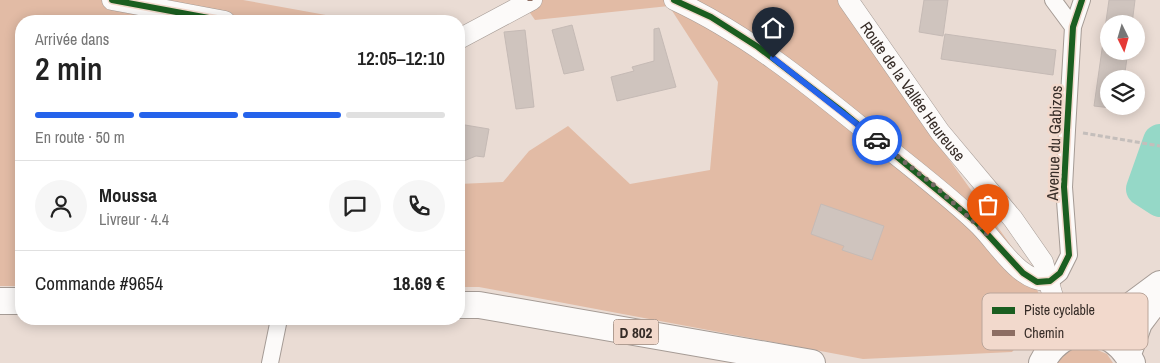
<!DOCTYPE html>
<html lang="fr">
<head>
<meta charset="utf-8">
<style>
  body { margin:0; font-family:"Archivo Narrow",sans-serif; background:#f6f6f6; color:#222; height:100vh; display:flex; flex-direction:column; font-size:19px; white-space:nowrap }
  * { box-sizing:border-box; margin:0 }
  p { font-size:16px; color:#767676 }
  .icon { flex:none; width:28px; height:28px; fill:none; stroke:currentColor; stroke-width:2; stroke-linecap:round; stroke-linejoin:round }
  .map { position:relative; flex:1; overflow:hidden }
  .details { position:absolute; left:15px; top:15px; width:450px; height:310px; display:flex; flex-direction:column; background:#fff; border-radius:20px; box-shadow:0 2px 12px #0003 }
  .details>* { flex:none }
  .needle { width:32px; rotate:175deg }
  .fabs { position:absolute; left:1100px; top:15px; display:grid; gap:10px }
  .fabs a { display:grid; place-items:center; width:45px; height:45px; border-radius:50%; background:#fff; box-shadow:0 2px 12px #0003; font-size:25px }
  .pin { position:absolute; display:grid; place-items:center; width:42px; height:42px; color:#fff; margin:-51px -21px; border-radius:50% 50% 50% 0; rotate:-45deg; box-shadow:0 0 5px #0007 }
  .pin .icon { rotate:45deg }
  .courier { position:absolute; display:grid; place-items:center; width:50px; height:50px; margin:-25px; border:4px solid #2563eb; border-radius:50%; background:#fff; color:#222; box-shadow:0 1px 6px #0007 }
  .overview em { font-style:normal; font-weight:600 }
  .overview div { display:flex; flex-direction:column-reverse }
  .overview { display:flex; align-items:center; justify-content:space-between; height:85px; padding:0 20px }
  h1 { font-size:32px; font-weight:600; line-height:38px }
  .bar { display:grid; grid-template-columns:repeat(4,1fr); gap:8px 5px; align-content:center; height:60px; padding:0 20px }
  .bar i { height:6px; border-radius:4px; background:#e0e0e0 }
  .bar .on { background:#2563eb }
  .bar p { grid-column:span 4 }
  .line { display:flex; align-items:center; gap:12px; padding:0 20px; border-top:1px solid #e0e0e0 }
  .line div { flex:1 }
  .round { display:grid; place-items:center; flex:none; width:52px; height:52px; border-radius:26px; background:#f6f6f6 }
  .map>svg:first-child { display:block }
  .green { fill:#e2bba5 }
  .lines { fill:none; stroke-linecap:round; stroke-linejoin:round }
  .river { stroke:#95d8c7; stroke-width:34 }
  .building { fill:#cfc4be; stroke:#c5bab5 }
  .minor-casing { stroke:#a59b95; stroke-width:18 }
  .tertiary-casing { stroke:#a59b95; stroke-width:21 }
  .primary-casing { stroke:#a59b95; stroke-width:28 }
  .path { stroke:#c4bebb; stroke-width:3; stroke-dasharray:5 2.5; stroke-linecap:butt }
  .minor { stroke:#fcfaf9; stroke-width:16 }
  .tertiary { stroke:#fcfaf9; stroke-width:20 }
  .primary { stroke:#fcfaf9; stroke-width:26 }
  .quiet { stroke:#8d6e63; stroke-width:5; stroke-dasharray:10 5; stroke-linecap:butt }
  .cycleway-casing { stroke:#f2d9cc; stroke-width:9 }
  .cycleway { stroke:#1b5e20; stroke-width:6 }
  .done { stroke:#756a64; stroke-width:5; stroke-dasharray:0 9 }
  .route { stroke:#2563eb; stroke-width:6 }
  .labels { text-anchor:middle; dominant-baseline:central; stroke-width:5; stroke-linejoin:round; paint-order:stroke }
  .shield { fill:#f2d9cc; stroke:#6e6058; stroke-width:1 }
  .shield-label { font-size:15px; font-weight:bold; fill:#362c27 }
  .street-label { font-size:16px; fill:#362c27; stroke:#f2d9cc }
  .key { fill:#f2d9cc; stroke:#baa59a; stroke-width:1 }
  .key-label { font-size:14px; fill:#362c27 }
</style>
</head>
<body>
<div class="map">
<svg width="1160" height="363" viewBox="0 0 1160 363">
  <rect width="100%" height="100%" fill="#eadcd4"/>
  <path class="green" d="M0,0H243L359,21H21V286H0Z
    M521,0H838L930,133L1030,272L1046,312L1012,352L863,359L479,287H459V184L503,182L529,151L568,126L630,184L710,170L718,82L669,6L535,20Z
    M1088,346L1107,354L1113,363H1057L1067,351Z"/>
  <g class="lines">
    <path class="river" d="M1160,141L1143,189L1160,200"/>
  </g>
  <path class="building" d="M924,0H948L943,36L919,32Z
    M1109,0H1135L1132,24H1109V51H1128L1124,79H1109V106H1121L1120,109L1094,106Z
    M572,25L584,70L564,74L552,30Z
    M659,28L676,87L617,101L611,77L634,71L632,67L654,61V29Z
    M525,30L534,107L516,109L504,32Z
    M945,34L1056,50L1053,75L941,59Z
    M459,124L489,129L484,157L476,156L459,163Z
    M821,204L884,226L872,260L842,250L844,246L811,234Z"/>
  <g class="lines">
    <g class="minor-casing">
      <path id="minor" d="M1053,0L1073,27
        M1050,281L1060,273L1069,255L1064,187L1067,130L1073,27L1082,0
        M270,363L279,319"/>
    </g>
    <g class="tertiary-casing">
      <g id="tertiary">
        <path d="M112,0L225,21"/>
        <path d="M674,0C747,34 808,84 871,135C906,163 943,191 976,222C998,242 1018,283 1050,281"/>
        <path id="s1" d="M848,0L940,132L1013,219L1043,262L1065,338"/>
        <path d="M459,39L532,0"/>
      </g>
    </g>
    <g class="primary-casing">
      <path id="primary" d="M0,301H21
        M459,305H479L812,363
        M1094,333L1160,284
        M1128,354L1139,323L1160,295
        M1042,363C1062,322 1112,322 1132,363"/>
    </g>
    <path class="path" d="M1083,133L1160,146"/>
    <use href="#minor" class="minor"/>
    <use href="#tertiary" class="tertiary"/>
    <use href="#primary" class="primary"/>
    <path class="quiet" d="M530,0V1"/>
    <g class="cycleway-casing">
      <path id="cycleway" d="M112,0L225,21
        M674,0L711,17L758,47L844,113L977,223L1023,273L1037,282L1050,281L1060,273L1069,255L1064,187L1067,130L1073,27L1082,0"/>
    </g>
    <use href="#cycleway" class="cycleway"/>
  </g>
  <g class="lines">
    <path class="done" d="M877,140L936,187L988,235"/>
    <path class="route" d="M773,58L877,140"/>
  </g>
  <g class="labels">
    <rect class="shield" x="613.5" y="319.5" width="45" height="25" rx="4"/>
    <g class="shield-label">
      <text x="636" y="332">D 802</text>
    </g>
    <g class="street-label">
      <text stroke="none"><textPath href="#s1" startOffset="112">Route de la Vallée Heureuse</textPath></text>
      <text transform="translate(1054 143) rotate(-88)">Avenue du Gabizos</text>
    </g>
  </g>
  <rect x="982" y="293" width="166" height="57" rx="8" class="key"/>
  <rect x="992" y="307" width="23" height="7" fill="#1b5e20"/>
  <rect x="992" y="330" width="23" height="6" fill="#8d6e63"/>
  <g class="key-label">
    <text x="1024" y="315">Piste cyclable</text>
    <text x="1024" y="338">Chemin</text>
  </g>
</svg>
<div class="fabs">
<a><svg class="needle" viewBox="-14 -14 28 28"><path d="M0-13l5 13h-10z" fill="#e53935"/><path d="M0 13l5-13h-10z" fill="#767676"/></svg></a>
<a><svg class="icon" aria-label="layers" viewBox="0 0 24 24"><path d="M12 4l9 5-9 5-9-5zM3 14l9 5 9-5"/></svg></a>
</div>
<div class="pin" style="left:988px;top:235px;background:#ea580c"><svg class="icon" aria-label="bag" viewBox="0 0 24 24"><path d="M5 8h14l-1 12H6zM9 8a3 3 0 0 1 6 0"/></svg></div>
<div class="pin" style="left:773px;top:58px;background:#1f2937"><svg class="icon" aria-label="home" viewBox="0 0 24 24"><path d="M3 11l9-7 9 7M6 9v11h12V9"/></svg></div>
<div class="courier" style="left:877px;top:140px"><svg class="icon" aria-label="car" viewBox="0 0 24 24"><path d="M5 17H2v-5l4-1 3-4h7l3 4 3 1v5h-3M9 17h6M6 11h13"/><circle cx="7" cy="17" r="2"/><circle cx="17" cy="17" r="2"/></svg></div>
<section class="details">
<div class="overview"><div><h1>2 min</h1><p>Arrivée dans</p></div><em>12:05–12:10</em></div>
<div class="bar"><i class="on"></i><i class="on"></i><i class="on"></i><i></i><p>En route · 50 m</p></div>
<div class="line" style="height:90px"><a class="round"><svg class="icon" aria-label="person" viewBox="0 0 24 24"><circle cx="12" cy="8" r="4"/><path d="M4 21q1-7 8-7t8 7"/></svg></a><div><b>Moussa</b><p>Livreur · 4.4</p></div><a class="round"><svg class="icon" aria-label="chat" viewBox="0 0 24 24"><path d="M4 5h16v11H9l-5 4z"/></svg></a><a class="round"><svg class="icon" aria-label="phone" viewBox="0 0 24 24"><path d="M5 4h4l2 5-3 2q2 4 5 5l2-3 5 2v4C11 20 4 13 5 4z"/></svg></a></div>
<div class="line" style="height:65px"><div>Commande #9654</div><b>18.69 €</b></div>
</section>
</div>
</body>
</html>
